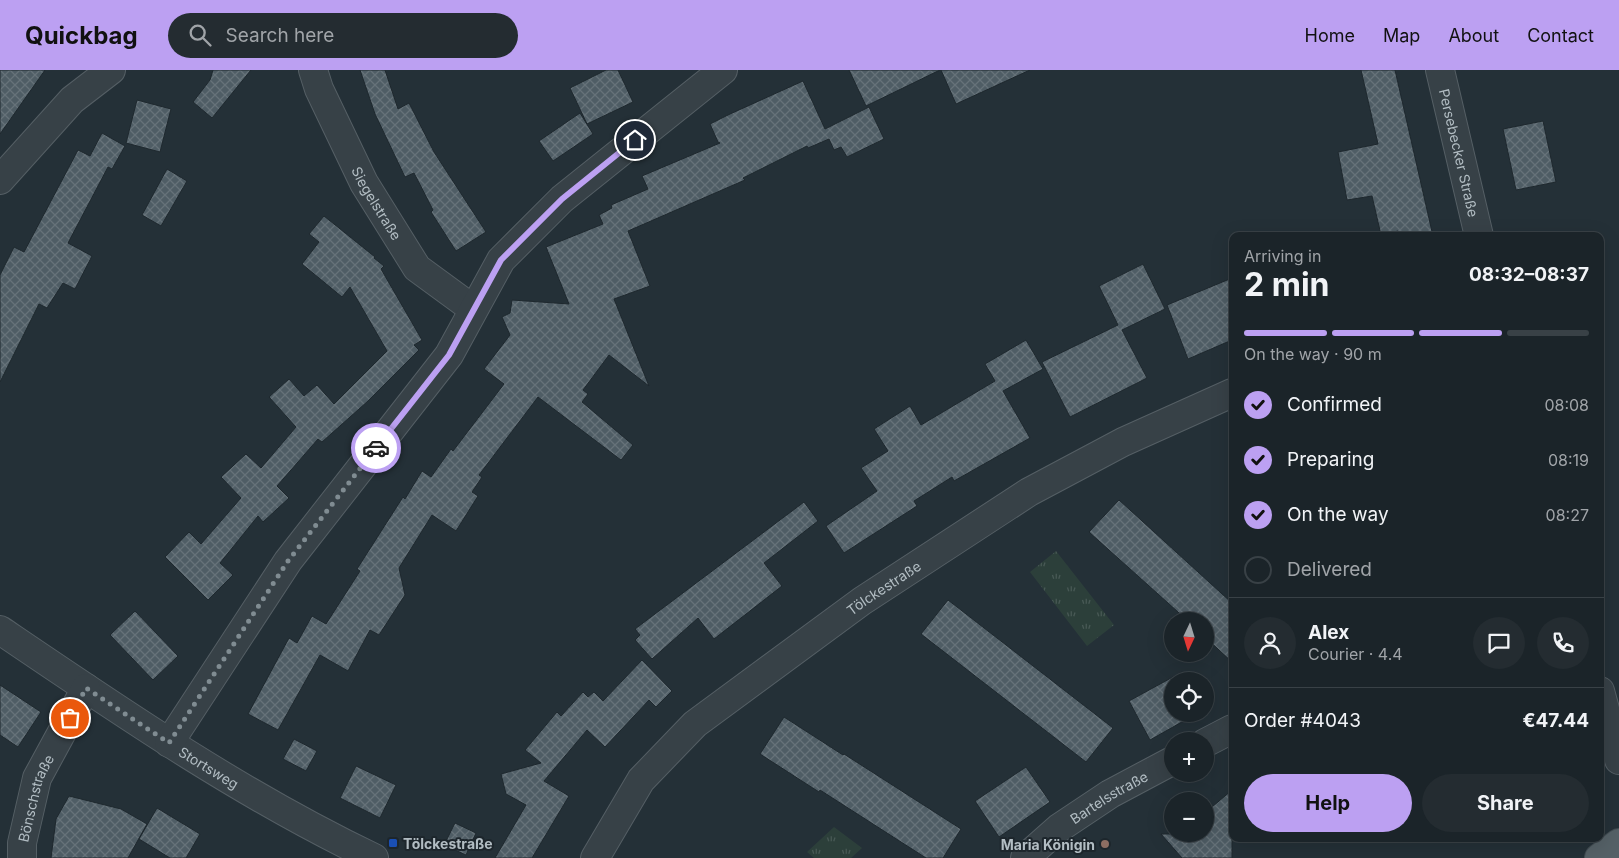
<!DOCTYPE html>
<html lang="en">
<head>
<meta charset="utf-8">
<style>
  body { margin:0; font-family:Inter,sans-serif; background:#242c31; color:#f1f3f6; height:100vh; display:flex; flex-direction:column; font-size:19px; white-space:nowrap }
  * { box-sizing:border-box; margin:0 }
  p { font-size:16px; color:#a0a4a8 }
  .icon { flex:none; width:28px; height:28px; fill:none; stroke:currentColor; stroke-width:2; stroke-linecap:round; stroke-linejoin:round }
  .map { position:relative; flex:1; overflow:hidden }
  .panel { position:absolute; left:1229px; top:162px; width:375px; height:610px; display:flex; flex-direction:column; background:#1b2429; border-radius:10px; box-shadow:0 5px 20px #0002,0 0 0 1px #394146 }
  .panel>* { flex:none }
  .needle { width:32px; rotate:184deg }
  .fabs { position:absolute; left:1164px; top:542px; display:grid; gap:10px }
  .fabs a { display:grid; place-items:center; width:50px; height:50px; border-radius:50%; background:#1b2429; box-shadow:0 5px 20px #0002,0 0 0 1px #394146; font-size:25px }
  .pin { position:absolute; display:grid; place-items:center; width:42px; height:42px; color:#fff; margin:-21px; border:2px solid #fff; border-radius:50%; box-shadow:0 1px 5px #0007 }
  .courier { position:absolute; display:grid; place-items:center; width:50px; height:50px; margin:-25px; border:4px solid #bca0f2; border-radius:50%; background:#fff; color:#222; box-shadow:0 1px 6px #0007 }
  .overview em { font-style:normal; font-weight:700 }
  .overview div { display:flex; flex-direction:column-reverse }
  .overview { display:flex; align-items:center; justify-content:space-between; height:85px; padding:0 15px }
  h1 { font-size:32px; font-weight:700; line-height:38px }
  .bar { display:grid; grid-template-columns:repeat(4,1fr); gap:8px 5px; align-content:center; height:60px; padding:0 15px }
  .bar i { height:6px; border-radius:4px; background:#394146 }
  .bar .selected { background:#bca0f2 }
  .bar p { grid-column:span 4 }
  .line { display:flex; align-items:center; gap:12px; padding:0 15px; border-top:1px solid #394146 }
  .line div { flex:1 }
  .round { display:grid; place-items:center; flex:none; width:52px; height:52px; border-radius:26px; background:#242c31 }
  ol { padding:0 15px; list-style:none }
  li { display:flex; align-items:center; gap:15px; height:55px }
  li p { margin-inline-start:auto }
  li .icon { padding:5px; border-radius:50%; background:#bca0f2; color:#111; stroke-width:4 }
  li:last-child { color:#a0a4a8 }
  li i { width:28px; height:28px; border:2px solid #394146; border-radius:50% }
  .primary-button { display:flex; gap:10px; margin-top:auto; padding:10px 15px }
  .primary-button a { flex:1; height:58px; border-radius:30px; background:#bca0f2; color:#111; font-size:20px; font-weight:700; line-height:58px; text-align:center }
  .primary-button a+a { background:#242c31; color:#f1f3f6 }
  header { display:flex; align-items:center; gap:30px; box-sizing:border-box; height:70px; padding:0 25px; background:#bca0f2; color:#111 }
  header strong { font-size:24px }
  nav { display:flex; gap:28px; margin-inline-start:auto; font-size:18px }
  .search { width:350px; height:45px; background:#242c31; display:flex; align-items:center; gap:12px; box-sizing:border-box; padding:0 18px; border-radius:28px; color:#a0a4a8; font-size:19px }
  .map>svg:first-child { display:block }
  .park { fill:url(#park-tufts) }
  .building { fill:url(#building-cross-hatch); stroke:#1e282e }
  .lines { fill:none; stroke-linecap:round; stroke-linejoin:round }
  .minor-casing { stroke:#555f65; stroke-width:30 }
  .major-casing { stroke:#434d53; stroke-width:30 }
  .minor { stroke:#374147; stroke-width:28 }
  .major { stroke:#556167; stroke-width:28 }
  .done { stroke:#808c92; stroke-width:5; stroke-dasharray:0 9 }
  .route { stroke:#bca0f2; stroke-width:6 }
  .transit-dot { fill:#1a4fb4; stroke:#1d262c; stroke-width:2 }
  .education-dot { fill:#8d6e63; stroke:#1d262c; stroke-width:2 }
  .labels { text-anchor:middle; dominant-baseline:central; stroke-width:4; stroke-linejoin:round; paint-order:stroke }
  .street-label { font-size:14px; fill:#b2bdc3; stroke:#1d262c }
  .poi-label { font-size:14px; font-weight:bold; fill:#b2bdc3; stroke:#1d262c; text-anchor:start }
</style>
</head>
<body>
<header>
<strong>Quickbag</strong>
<div class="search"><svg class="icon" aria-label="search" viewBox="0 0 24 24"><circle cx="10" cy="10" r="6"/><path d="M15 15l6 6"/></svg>Search here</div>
<nav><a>Home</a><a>Map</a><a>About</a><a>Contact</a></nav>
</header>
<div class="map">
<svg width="1619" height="788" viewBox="0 0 1619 788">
  <defs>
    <pattern id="park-tufts" width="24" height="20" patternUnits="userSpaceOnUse" patternTransform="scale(1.25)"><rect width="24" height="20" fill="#2c3f3a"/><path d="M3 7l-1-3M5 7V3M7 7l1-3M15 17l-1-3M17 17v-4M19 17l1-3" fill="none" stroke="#485955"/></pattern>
    <pattern id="building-cross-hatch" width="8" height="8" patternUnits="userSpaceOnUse" patternTransform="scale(1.25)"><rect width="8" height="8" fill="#4f5d65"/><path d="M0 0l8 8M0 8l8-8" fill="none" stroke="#667279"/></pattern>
  </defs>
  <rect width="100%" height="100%" fill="#243037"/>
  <path class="park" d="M1056,481L1114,555L1087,576L1030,502Z
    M834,757L862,778L851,788H814L807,782Z"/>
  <path class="building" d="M0,0H45L0,64Z
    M213,0H251L212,48L193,32L210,10Z
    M360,0H385L398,39L409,33L434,82L486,162L456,181L431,142L433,140L414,103L405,107L375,44Z
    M606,0H618L633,32L587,54L570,18Z
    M849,0H940L866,36Z
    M941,0H1030L956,34Z
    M1361,0H1395L1433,166H1399L1398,161L1381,165L1372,126L1347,130L1338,82L1378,74Z
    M803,11L825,59L869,37L884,69L847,87L841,77L834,80L829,69L808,78L807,76L743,108L745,110L628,161L650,216L614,229L649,316L609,285L583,320L588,324L582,332L633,375L621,390L538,327L479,405L482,407L472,422L478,426L456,461L432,445L399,498L405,525L379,565L370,560L348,601L320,585L278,660L248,644L289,568L297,573L312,546L326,554L360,501L357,499L403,427L405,429L422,401L431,407L451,379L453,381L504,314L484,299L510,265L502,247L510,243L512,230L569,234L546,177L603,154L599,145L612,138L611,135L648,119L642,106L720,73L718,72L710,54L730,44Z
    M137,30L171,39L160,82L126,73Z
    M580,43L593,64L553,91L539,71Z
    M1543,51L1556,112L1516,120L1503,59Z
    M102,63L125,76L112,99L108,97L68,173L92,186L75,219L63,213L47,238L39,234L0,312V205L14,177L24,182L78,80L90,86Z
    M167,99L187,111L161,156L142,145Z
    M324,146L375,187L374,188L384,196L381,199L422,270L414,275L419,280L368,331L322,372L318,369L277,416L289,428L263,452L258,446L220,493L233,505L208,530L165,487L189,462L201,474L241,428L221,407L246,384L261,398L296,357L269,327L289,309L304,326L317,315L334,334L387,281L350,217L342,227L302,194L319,172L309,164Z
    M1143,194L1165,239L1122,260L1147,308L1070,347L1042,292L1118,255L1099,216Z
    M1232,208V270L1188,289L1167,235Z
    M1026,270L1043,299L1003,321L1030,368L954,411L952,407L914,431L917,436L844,483L826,456L877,421L861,398L888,381L874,359L910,336L921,355L995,311L985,294Z
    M1119,430L1232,533V592L1205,567V551H1188L1089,462Z
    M804,432L818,451L764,493L782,516L714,569L698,548L652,589L635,570L640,565L635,559Z
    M948,530L1113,658L1086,692L921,564Z
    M135,541L178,586L153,610L110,565Z
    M642,590L672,621L656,637L649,630L605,677L587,660L544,711L569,726L532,788H495L526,735L506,724L501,704L541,693L525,680L557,642L561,646L583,622L588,627L594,622L603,631Z
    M1182,602L1187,611H1172V644H1196L1150,670L1129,631Z
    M0,615L41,642L18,677L0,665Z
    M784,647L843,685L844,684L961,759L943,788H926L820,720L819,722L760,684Z
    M294,669L317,681L306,701L283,689Z
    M356,696L396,715L380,748L340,728Z
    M1026,697L1050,732L999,767L975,731Z
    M1232,720V788H1182L1161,764H1205V743Z
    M69,726L121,739L147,754L128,788H51L56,749Z
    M157,738L200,764L186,788H170L139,769Z
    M455,753L476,763L466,785L444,775Z"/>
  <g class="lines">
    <g class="minor-casing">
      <g id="minor">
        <path id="s1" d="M313,0L319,19L364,113L417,198L473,239"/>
        <path id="s2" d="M1440,0L1479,166"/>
        <path d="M0,110L72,30L111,0"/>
        <path id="s3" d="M0,560C121,642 242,725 374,788"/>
        <path d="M1600,621L1619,690"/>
        <path d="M169,673L288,491L449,285L501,190L562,129L723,0"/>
        <path d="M1205,673L1232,659"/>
        <path id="s4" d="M22,788V773L37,708L86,618"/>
        <path id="s5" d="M595,788L641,710L695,654L862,531L1029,422L1123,372L1232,323"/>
        <path id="s6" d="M1025,788L1059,758L1110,724L1172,691"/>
      </g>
    </g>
    <g class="major-casing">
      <path id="major" d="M1599,788L1619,773"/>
    </g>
    <use href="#minor" class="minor"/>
    <use href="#major" class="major"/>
  </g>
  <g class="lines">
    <path class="done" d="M70,648L86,618L169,673L288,491L376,378"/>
    <path class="route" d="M376,378L449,285L501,190L562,129L635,70"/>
  </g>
  <rect class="transit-dot" x="388" y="768" width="10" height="10" rx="2.5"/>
  <circle class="education-dot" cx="1105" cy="774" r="5"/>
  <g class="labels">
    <g class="street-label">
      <text stroke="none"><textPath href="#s2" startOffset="85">Persebecker Straße</textPath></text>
      <text stroke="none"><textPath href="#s1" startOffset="148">Siegelstraße</textPath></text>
      <text stroke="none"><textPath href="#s5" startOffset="401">Tölckestraße</textPath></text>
      <text stroke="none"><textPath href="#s3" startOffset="250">Stortsweg</textPath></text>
      <text stroke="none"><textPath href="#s6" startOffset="104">Bartelsstraße</textPath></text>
      <text stroke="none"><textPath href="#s4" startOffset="62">Bönschstraße</textPath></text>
    </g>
    <g class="poi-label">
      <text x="403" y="773">Tölckestraße</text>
      <text x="1095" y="774" text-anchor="end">Maria Königin</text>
    </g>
  </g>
</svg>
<div class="fabs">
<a><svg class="needle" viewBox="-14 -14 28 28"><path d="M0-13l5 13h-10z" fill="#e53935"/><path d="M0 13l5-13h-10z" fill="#a0a4a8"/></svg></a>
<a><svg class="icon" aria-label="locate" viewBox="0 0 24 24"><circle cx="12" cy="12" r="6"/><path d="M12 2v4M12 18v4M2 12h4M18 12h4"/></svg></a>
<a>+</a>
<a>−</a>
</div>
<div class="pin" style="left:70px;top:648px;background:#ea580c"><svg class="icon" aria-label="bag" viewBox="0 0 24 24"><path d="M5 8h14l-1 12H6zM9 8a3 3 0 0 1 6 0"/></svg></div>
<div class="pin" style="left:635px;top:70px;background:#1f2937"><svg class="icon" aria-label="home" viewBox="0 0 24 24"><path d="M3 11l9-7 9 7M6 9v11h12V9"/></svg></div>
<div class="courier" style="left:376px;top:378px"><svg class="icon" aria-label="car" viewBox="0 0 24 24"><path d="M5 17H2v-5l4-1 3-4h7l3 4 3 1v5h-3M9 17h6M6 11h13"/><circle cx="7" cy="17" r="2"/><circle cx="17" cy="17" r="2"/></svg></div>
<section class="panel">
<div class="overview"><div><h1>2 min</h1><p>Arriving in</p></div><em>08:32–08:37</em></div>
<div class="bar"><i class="selected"></i><i class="selected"></i><i class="selected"></i><i></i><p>On the way · 90 m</p></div>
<ol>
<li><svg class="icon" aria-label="check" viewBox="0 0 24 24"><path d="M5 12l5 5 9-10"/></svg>Confirmed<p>08:08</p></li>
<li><svg class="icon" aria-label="check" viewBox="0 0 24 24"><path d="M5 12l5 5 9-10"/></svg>Preparing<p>08:19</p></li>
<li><svg class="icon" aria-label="check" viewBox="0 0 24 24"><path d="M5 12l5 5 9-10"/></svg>On the way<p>08:27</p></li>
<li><i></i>Delivered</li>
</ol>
<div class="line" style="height:90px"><a class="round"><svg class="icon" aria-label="person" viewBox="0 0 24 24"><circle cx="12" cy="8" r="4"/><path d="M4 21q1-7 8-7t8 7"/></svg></a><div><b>Alex</b><p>Courier · 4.4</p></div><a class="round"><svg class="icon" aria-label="chat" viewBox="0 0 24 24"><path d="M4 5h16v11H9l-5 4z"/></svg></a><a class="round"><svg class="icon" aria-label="phone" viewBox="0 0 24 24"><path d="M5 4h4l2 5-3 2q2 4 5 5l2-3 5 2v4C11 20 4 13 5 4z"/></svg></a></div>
<div class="line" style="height:65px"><div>Order #4043</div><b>€47.44</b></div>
<div class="primary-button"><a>Help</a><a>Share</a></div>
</section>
</div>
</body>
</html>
